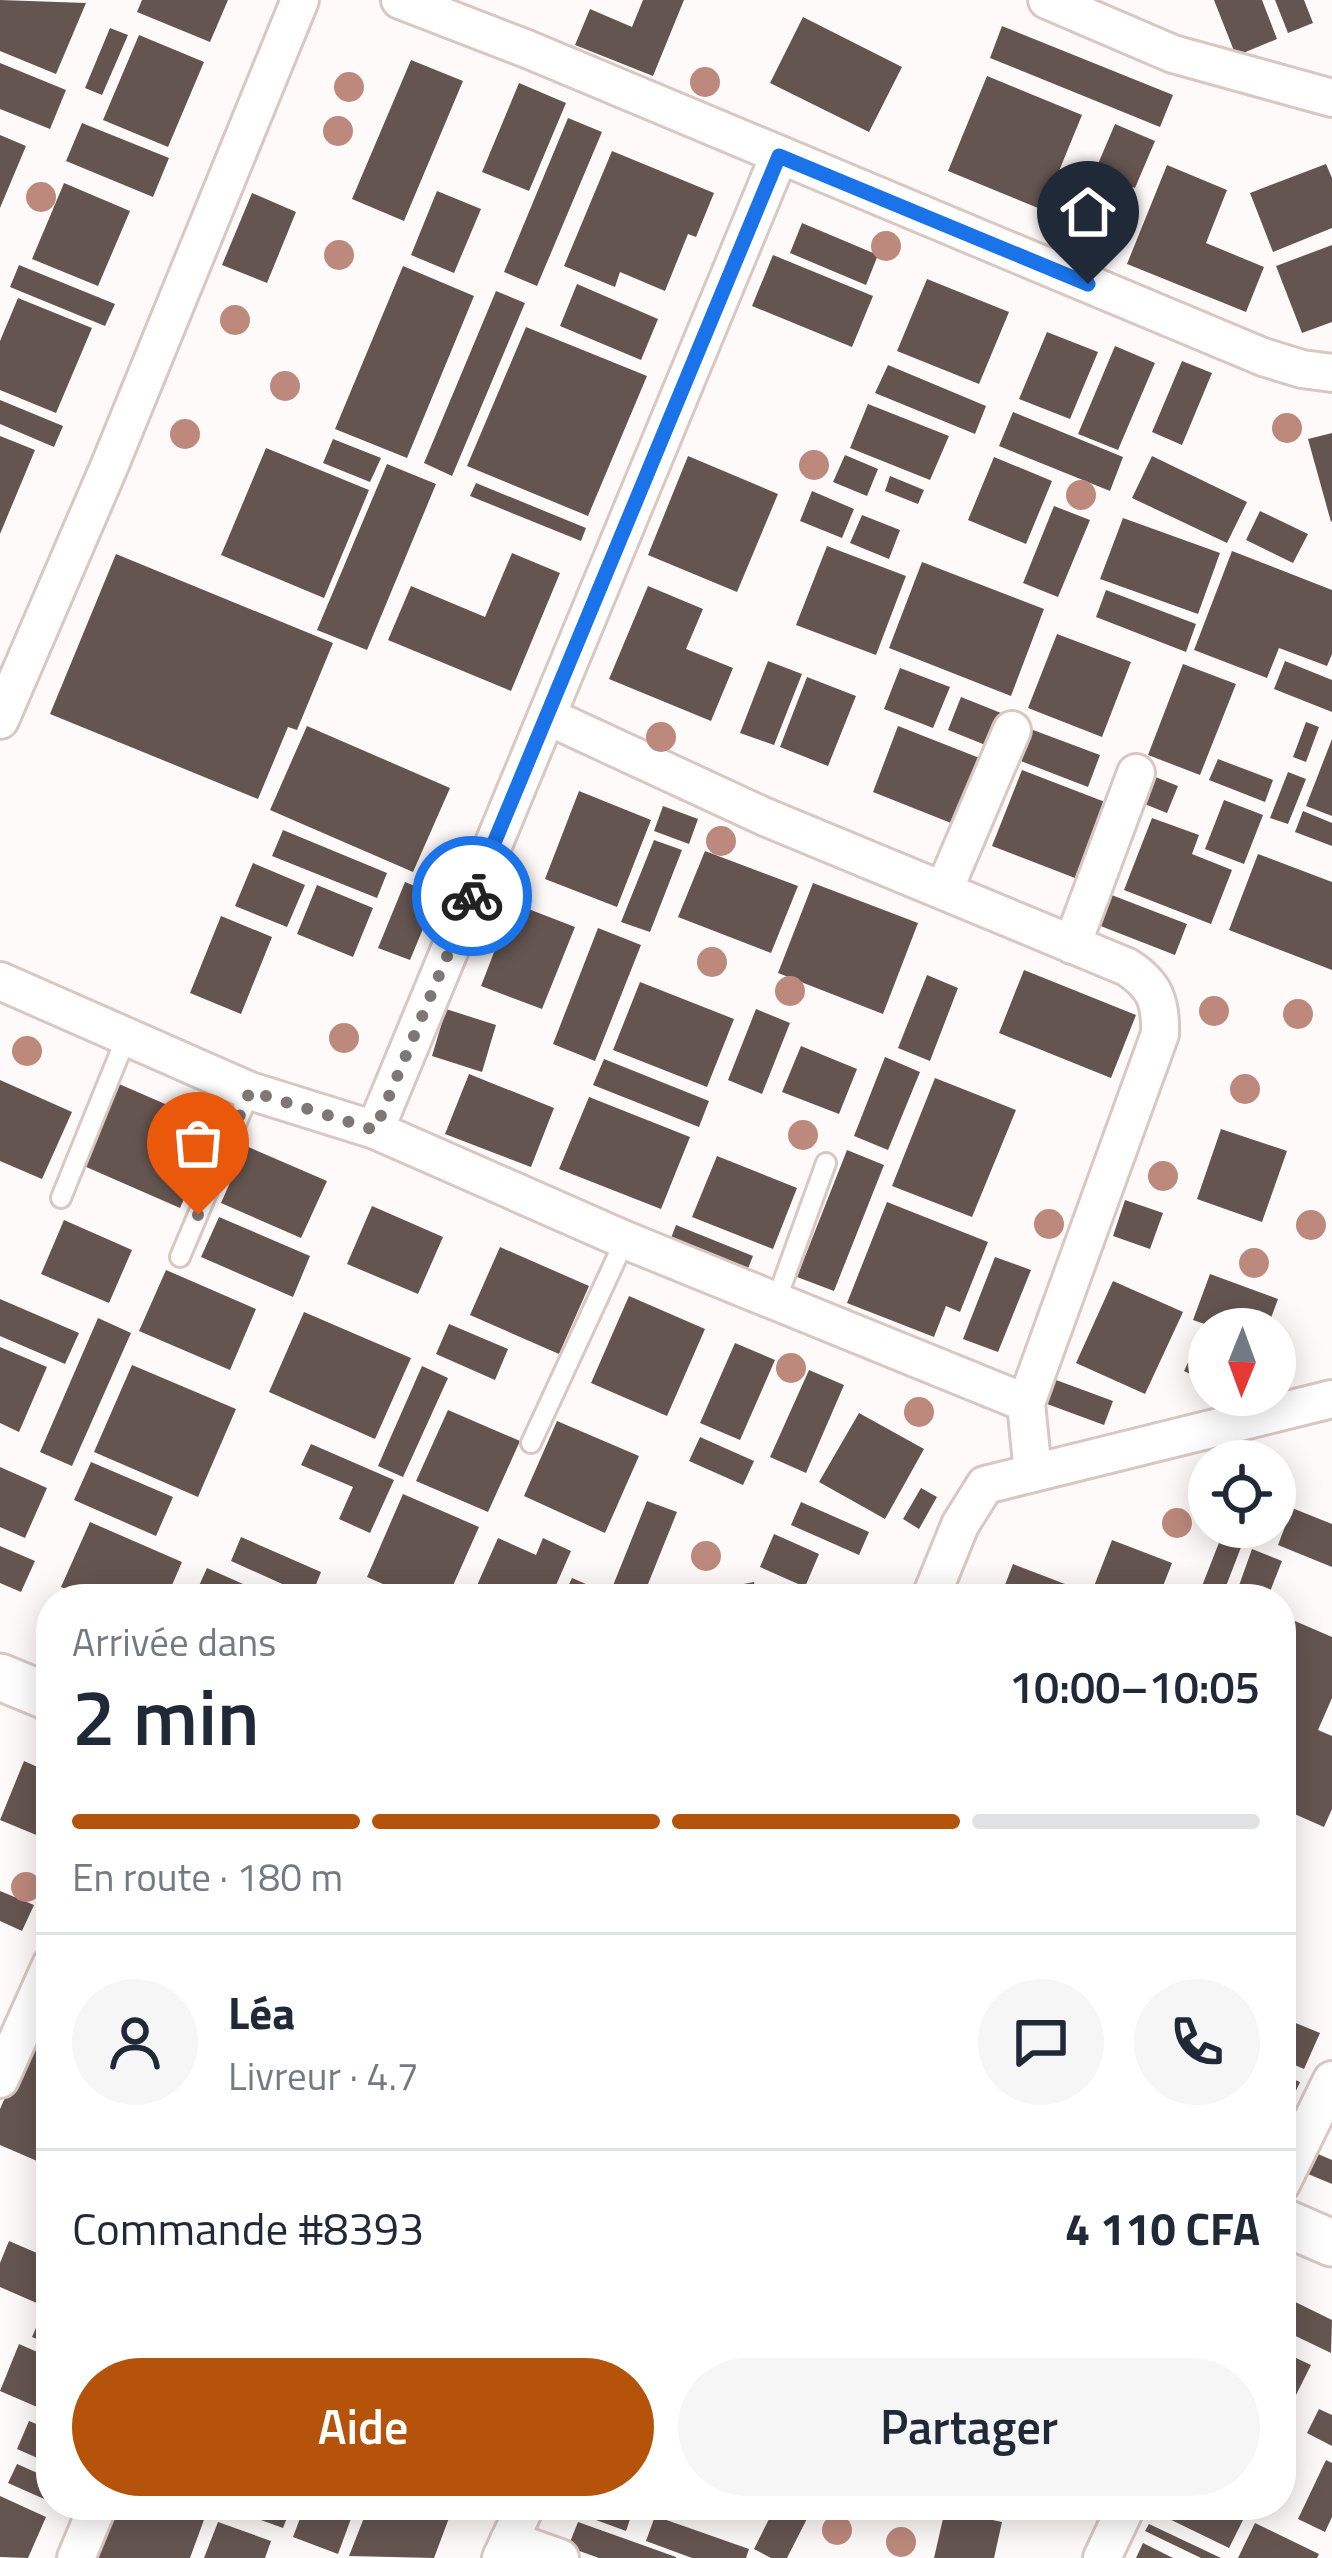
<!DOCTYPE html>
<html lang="fr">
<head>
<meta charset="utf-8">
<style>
  body { margin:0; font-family:"Titillium Web",sans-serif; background:#f6f6f7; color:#1f2937; height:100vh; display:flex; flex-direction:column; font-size:45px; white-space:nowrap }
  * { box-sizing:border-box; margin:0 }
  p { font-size:39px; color:#747a83 }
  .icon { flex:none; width:66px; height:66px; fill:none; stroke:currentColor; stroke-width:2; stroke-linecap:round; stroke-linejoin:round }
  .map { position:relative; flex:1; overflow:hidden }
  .drawer { position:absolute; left:36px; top:1584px; width:1260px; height:936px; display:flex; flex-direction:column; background:#fff; border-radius:48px; box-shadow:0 6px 30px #0003 }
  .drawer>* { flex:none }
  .needle { width:78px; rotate:181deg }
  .controls { position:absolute; left:1188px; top:1308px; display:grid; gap:24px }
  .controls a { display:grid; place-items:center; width:108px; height:108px; border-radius:50%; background:#fff; box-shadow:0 6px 30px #0003; font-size:60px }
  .pin { position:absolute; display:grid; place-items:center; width:102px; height:102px; color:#fff; margin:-123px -51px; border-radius:50% 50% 50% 0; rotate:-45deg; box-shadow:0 0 12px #0007 }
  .pin .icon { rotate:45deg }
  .courier { position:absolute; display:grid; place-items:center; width:120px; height:120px; margin:-60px; border:9px solid #1a73e8; border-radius:50%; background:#fff; color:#222; box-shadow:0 3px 15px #0007 }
  .overview em { font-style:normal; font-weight:600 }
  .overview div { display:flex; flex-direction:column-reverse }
  .overview { display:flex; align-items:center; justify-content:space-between; height:204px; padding:0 36px }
  h1 { font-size:78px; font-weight:600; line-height:90px }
  .bar { display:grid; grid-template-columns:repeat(4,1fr); gap:18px 12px; align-content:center; height:144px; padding:0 36px }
  .bar i { height:15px; border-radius:9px; background:#e0e1e3 }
  .bar .active { background:#b45309 }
  .bar p { grid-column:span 4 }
  .line { display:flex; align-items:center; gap:30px; padding:0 36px; border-top:3px solid #e0e1e3 }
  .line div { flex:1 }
  .round { display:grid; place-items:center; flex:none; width:126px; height:126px; border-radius:63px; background:#f6f6f7 }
  .cta { display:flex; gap:24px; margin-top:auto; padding:24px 36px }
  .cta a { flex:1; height:138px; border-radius:72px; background:#b45309; color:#fff; font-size:48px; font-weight:600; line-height:138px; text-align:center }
  .cta a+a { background:#f6f6f7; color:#1f2937 }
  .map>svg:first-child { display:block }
  .building { fill:#655551 }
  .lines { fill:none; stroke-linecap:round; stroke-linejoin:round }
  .service-casing { stroke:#dac7c2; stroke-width:24 }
  .minor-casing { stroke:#dac7c2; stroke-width:42 }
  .tertiary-casing { stroke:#dac7c2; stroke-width:51 }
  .service { stroke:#fff; stroke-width:18 }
  .minor { stroke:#fff; stroke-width:36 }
  .tertiary { stroke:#fff; stroke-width:45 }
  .tree { fill:#bd897c }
  .done { stroke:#7d7775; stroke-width:12; stroke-dasharray:0 21.6 }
  .route { stroke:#1a73e8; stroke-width:15 }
</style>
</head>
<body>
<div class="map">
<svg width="1332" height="2558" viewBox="0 0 1332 2558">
  <rect width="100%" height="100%" fill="#fefaf9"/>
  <path class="building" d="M0,0L86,3L56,74L0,51Z
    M142,0H228L210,42L137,12Z
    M643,0H684L653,76L575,45L590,9L632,27Z
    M1214,0H1262L1277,39L1236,56Z
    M1275,0H1304L1313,23L1288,33Z
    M803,17L902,67L869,132L770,83Z
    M1002,26L1173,95L1160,127L990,58Z
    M110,28L128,35L102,95L85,88Z
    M139,35L204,62L168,147L103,120Z
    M411,60L463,81L404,221L352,199Z
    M0,63L66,90L50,129L0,109Z
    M987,76L1082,115L1043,210L948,171Z
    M519,83L566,103L529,191L482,172Z
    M568,118L602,132L537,286L504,272Z
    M82,123L169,158L153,197L66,161Z
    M1115,124L1155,141L1135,188L1095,171Z
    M0,135L26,146L0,208Z
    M612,151L714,193L696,237L688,234L665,291L620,272L615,287L564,266Z
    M1326,164L1332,178V228L1273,252L1250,193Z
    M1167,165L1227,190L1206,243L1264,267L1246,312L1127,264Z
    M64,183L130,211L98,286L32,259Z
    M437,191L481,209L454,273L411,255Z
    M252,193L296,212L267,283L222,265Z
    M802,223L878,255L866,285L790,253Z
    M1332,245V322L1302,333L1276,266Z
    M773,255L873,296L852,347L752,306Z
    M19,265L115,304L105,326L10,287Z
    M403,266L474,296L407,458L335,429Z
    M927,279L1009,312L979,384L897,351Z
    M577,284L658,319L641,360L560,326Z
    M496,291L525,303L452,476L424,463Z
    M18,298L92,328L56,413L0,390V341Z
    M526,327L647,376L588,516L467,466Z
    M1047,332L1098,352L1070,419L1019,399Z
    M1115,346L1155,363L1118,450L1078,434Z
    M1182,361L1212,373L1182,445L1152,432Z
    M888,365L986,406L975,434L875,393Z
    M0,400L63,426L54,447L0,424Z
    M868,404L949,436L930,480L850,448Z
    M1013,412L1123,457L1110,491L999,446Z
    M1332,433V521L1331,522L1308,439Z
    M0,436L35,450L0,534Z
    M333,439L381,458L370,482L323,463Z
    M266,448L369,490L324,598L221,555Z
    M845,455L878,469L867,496L833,482Z
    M688,456L778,494L737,592L648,555Z
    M1152,456L1247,502L1227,543L1132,498Z
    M994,457L1052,481L1026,544L968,520Z
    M387,464L436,484L367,650L317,630Z
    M890,476L924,490L918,504L885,491Z
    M476,483L586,528L581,541L470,496Z
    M812,491L854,509L842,538L800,521Z
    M1054,506L1090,520L1058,597L1023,583Z
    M1260,511L1308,534L1293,563L1246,540Z
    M862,515L900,530L889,559L850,543Z
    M1123,518L1220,553L1198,614L1100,579Z
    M827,546L906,576L876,655L796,625Z
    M1232,551L1332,590V654L1327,666L1279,648L1267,678L1194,650Z
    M512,553L560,573L511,691L388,640L411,586L485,617Z
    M116,554L333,643L297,730L288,727L258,799L50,714Z
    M922,562L1044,609L1011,696L889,648Z
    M648,586L703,609L686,649L733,668L711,721L609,679Z
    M1106,590L1196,624L1186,652L1096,617Z
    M1057,634L1131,662L1102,737L1028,708Z
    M768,661L802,674L774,745L740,733Z
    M1285,661L1332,680V712L1274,689Z
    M1183,664L1236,684L1200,775L1148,755Z
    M900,668L950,687L933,728L884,709Z
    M807,677L856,696L828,766L780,747Z
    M961,697L1006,715L993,748L948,730Z
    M1306,722L1319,727L1306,762L1293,757Z
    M307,726L450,788L413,872L270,810Z
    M898,726L982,759L956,825L873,792Z
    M1025,727L1100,755L1088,787L1013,758Z
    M1332,739V816L1306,806Z
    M1218,759L1273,780L1265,802L1209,780Z
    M1022,770L1105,802L1075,878L992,846Z
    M1288,772L1306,779L1288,824L1270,818Z
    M1153,776L1178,786L1167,813L1142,803Z
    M579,791L651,820L617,907L545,879Z
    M1224,800L1263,815L1244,864L1205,849Z
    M663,806L698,819L689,844L654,831Z
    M1303,811L1332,823V846L1295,832Z
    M1152,818L1199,835L1192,854L1232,870L1211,924L1124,890Z
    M283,830L387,873L377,898L272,856Z
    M654,840L682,850L650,932L621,922Z
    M705,851L798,886L771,953L678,917Z
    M1258,854L1332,882V970L1229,930Z
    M253,863L305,885L287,927L235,906Z
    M405,882L437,895L410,960L378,948Z
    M813,883L918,923L883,1014L778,973Z
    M317,885L373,908L353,957L297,934Z
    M1109,894L1187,924L1175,955L1098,925Z
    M513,903L575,927L542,1009L481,986Z
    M221,916L272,937L241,1014L190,993Z
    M598,928L641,945L595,1061L553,1044Z
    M1024,970L1136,1015L1111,1078L999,1033Z
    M927,975L958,988L930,1061L898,1048Z
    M640,982L734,1019L707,1087L613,1050Z
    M446,1009L496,1025L482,1072L432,1056Z
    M756,1009L790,1023L762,1094L728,1080Z
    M801,1046L857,1069L839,1114L782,1092Z
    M885,1057L920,1072L888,1150L854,1136Z
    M604,1059L709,1101L699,1127L593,1085Z
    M469,1074L554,1108L531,1167L445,1134Z
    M935,1078L1016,1110L972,1217L892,1186Z
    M0,1080L72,1112L42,1179L0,1161Z
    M119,1084L216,1126L180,1208L84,1166Z
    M589,1097L690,1137L661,1209L559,1169Z
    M1221,1129L1287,1151L1262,1222L1197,1199Z
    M246,1146L327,1181L301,1238L221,1203Z
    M847,1150L884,1165L834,1291L797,1277Z
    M717,1156L797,1188L773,1249L692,1217Z
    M1125,1200L1163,1213L1150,1249L1113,1236Z
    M887,1202L988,1242L960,1312L946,1306L934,1337L847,1303Z
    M372,1206L443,1237L418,1294L347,1264Z
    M219,1217L310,1256L293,1297L201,1257Z
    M64,1220L132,1250L109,1303L41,1274Z
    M676,1225L753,1256L745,1276L668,1246Z
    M500,1247L589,1286L559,1354L470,1315Z
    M995,1257L1031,1270L998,1352L963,1339Z
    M166,1270L256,1309L230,1370L139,1331Z
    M1210,1274L1278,1299L1267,1329H1219L1193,1320Z
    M1113,1281L1183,1312L1145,1394L1076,1363Z
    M629,1296L705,1329L667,1416L591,1383Z
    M0,1299L79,1333L65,1364L0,1336Z
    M304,1312L411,1358L375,1439L269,1392Z
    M98,1318L131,1333L72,1466L40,1452Z
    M449,1324L508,1349L495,1380L436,1354Z
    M1200,1337L1209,1341V1383L1184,1371Z
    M735,1343L775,1360L740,1440L700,1423Z
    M0,1347L47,1367L19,1432L0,1423Z
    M132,1365L236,1409L198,1497L94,1452Z
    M422,1366L448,1378L403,1477L378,1466Z
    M809,1370L844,1385L806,1473L770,1457Z
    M1056,1380L1113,1401L1104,1425L1047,1404Z
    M448,1410L520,1441L488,1512L416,1481Z
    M859,1413L924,1449L885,1519L819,1482Z
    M557,1421L639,1456L605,1533L524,1496Z
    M700,1437L754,1461L743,1485L689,1461Z
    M311,1444L394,1480L370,1533L339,1519L353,1487L301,1465Z
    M91,1462L173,1497L156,1536L74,1500Z
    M0,1467L47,1488L25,1538L0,1527Z
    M1209,1474V1491L1193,1494L1191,1477Z
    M1275,1482L1290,1488L1275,1526Z
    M921,1488L937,1497L919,1529L903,1519Z
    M403,1494L479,1527L447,1599H417L367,1577Z
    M647,1501L677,1512L642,1599H638L612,1588Z
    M801,1502L869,1532L859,1555L791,1525Z
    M1292,1508L1332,1524V1567L1278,1545Z
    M90,1522L182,1562L166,1599H88L61,1587Z
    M774,1534L819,1554L805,1587L760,1567Z
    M1222,1535L1243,1542L1223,1594L1202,1586Z
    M241,1537L321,1572L311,1597L231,1561Z
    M498,1538L536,1555L543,1538L571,1551L550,1599H471Z
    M1112,1540L1172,1563L1158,1599L1134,1592L1131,1599H1089Z
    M0,1546L35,1561L21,1592L0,1583Z
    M1252,1549L1282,1561L1267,1599L1236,1594Z
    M1013,1564L1078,1589L1074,1599L1000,1598Z
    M207,1568L277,1599H193Z
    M572,1578L607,1593L605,1599H562Z
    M754,1582L757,1599H676V1597Z
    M340,1584L374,1599H333Z
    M1281,1615L1332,1637V1698L1318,1730L1332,1736V1809L1324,1827L1281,1808Z
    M24,1761L51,1773V1841L0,1820Z
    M0,1891L34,1905L22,1931L0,1921Z
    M1281,2017L1320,2033L1304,2069L1281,2059Z
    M33,2034L51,2042V2167L0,2145V2109Z
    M1281,2074L1300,2082L1281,2124Z
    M1318,2154L1332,2160V2184L1308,2174Z
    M9,2241L51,2259V2276L39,2304L0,2287V2263Z
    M1281,2295L1332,2320L1331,2353L1281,2329Z
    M38,2323L51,2329V2345L32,2337Z
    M19,2344L51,2358V2413L0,2391Z
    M1281,2351L1311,2365L1281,2425Z
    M1319,2409L1332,2415V2446L1307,2433Z
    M29,2421L51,2430V2464L17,2449Z
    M1326,2460L1332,2463V2517L1325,2532L1298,2519Z
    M17,2464L51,2479V2502L8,2483Z
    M0,2496L46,2517L28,2558L0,2557Z
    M116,2505H171L205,2517L190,2558H97Z
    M251,2505H292L283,2528L247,2515Z
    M305,2505H356L338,2554L293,2537Z
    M369,2505H438L452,2510L434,2558L349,2556Z
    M567,2505H635L626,2531L566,2509Z
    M776,2505H814L787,2558H771L754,2549Z
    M835,2505H885L882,2518Z
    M1016,2505H1064L1061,2517Z
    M1163,2505H1211L1243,2520L1229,2548L1159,2514Z
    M945,2510L1002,2522L994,2558H934Z
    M655,2516L749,2549L746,2558H692L646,2541Z
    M218,2522L271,2541L265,2558H204Z
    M578,2522L676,2557V2558H599L568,2547Z
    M1255,2523L1319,2554L1317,2558H1238Z
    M1149,2524L1221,2558H1201L1145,2531Z
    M1143,2543L1173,2558H1136Z"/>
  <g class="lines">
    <g class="service-casing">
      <path id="service" d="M61,1198L126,1038
        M180,1257L250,1091
        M776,1301L826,1163
        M531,1443L625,1240"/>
    </g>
    <g class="minor-casing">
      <path id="minor" d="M400,0L527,49L1263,357L1302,369L1332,373
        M1047,0L1173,54L1332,98
        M547,716L765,817L1127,967C1155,985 1161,1002 1160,1034L1026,1403L1033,1473
        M0,720L109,467L300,0
        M944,890L1012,730
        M1072,945L1136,773
        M0,981L250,1091L375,1130L625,1240L1026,1403
        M375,1130L779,156
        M930,1599L960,1525L985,1485L1332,1399
        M0,2079L51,1965
        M1281,2184L1332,2080
        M509,2540L560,2558
        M76,2558L98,2505
        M501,2558L526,2505
        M1102,2558L1127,2505"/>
    </g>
    <g class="tertiary-casing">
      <path id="tertiary" d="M0,1677L51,1698
        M1281,2221L1332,2243"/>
    </g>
    <use href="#service" class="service"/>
    <use href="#minor" class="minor"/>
    <use href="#tertiary" class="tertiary"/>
  </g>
  <g class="tree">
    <circle cx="705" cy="82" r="15"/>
    <circle cx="349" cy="87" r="15"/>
    <circle cx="338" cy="131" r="15"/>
    <circle cx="41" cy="197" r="15"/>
    <circle cx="886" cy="246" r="15"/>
    <circle cx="339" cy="255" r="15"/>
    <circle cx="235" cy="320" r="15"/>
    <circle cx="285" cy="386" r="15"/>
    <circle cx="1287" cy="428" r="15"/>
    <circle cx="185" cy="434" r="15"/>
    <circle cx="814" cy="465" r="15"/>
    <circle cx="1081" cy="495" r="15"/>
    <circle cx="661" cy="737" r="15"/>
    <circle cx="721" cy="841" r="15"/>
    <circle cx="712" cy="962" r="15"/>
    <circle cx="790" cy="991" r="15"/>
    <circle cx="1214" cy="1011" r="15"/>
    <circle cx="1298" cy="1014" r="15"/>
    <circle cx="344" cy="1038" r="15"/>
    <circle cx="27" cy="1051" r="15"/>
    <circle cx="1245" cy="1089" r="15"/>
    <circle cx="803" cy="1135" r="15"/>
    <circle cx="1163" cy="1176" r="15"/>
    <circle cx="1049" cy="1224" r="15"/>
    <circle cx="1311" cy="1225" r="15"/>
    <circle cx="1254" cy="1263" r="15"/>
    <circle cx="791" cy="1368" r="15"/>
    <circle cx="919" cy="1412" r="15"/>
    <circle cx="1177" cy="1523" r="15"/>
    <circle cx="706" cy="1556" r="15"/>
    <circle cx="26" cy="1887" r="15"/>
    <circle cx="837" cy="2530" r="15"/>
    <circle cx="901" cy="2542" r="15"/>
  </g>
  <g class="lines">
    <path class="done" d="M198,1215L250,1091L375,1130L472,896"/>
    <path class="route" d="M472,896L779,156L1088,284"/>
  </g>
</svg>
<div class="controls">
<a><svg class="needle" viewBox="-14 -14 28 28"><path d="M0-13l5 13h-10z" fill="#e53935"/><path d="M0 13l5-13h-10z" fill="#747a83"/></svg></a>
<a><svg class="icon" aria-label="locate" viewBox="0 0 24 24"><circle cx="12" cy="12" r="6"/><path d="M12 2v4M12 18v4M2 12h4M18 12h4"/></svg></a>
</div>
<div class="pin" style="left:198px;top:1215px;background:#ea580c"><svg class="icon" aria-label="bag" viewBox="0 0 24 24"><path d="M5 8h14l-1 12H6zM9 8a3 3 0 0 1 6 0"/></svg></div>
<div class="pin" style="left:1088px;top:284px;background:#1f2937"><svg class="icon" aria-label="home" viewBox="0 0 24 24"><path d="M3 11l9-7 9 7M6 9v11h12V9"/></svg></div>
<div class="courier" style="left:472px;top:896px"><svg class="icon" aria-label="bike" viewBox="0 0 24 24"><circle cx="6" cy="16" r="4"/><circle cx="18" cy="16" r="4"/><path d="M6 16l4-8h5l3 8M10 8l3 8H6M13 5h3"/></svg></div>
<section class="drawer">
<div class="overview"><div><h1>2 min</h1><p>Arrivée dans</p></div><em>10:00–10:05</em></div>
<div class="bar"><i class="active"></i><i class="active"></i><i class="active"></i><i></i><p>En route · 180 m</p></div>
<div class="line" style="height:216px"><a class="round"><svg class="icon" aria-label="person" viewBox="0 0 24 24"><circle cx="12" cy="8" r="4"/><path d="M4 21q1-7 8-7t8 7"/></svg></a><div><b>Léa</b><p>Livreur · 4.7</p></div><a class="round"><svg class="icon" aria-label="chat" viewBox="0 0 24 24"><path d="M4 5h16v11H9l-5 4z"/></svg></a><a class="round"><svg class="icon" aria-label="phone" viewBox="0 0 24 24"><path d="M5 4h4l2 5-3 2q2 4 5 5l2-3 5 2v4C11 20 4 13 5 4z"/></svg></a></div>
<div class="line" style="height:156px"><div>Commande #8393</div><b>4 110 CFA</b></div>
<div class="cta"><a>Aide</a><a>Partager</a></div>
</section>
</div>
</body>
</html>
